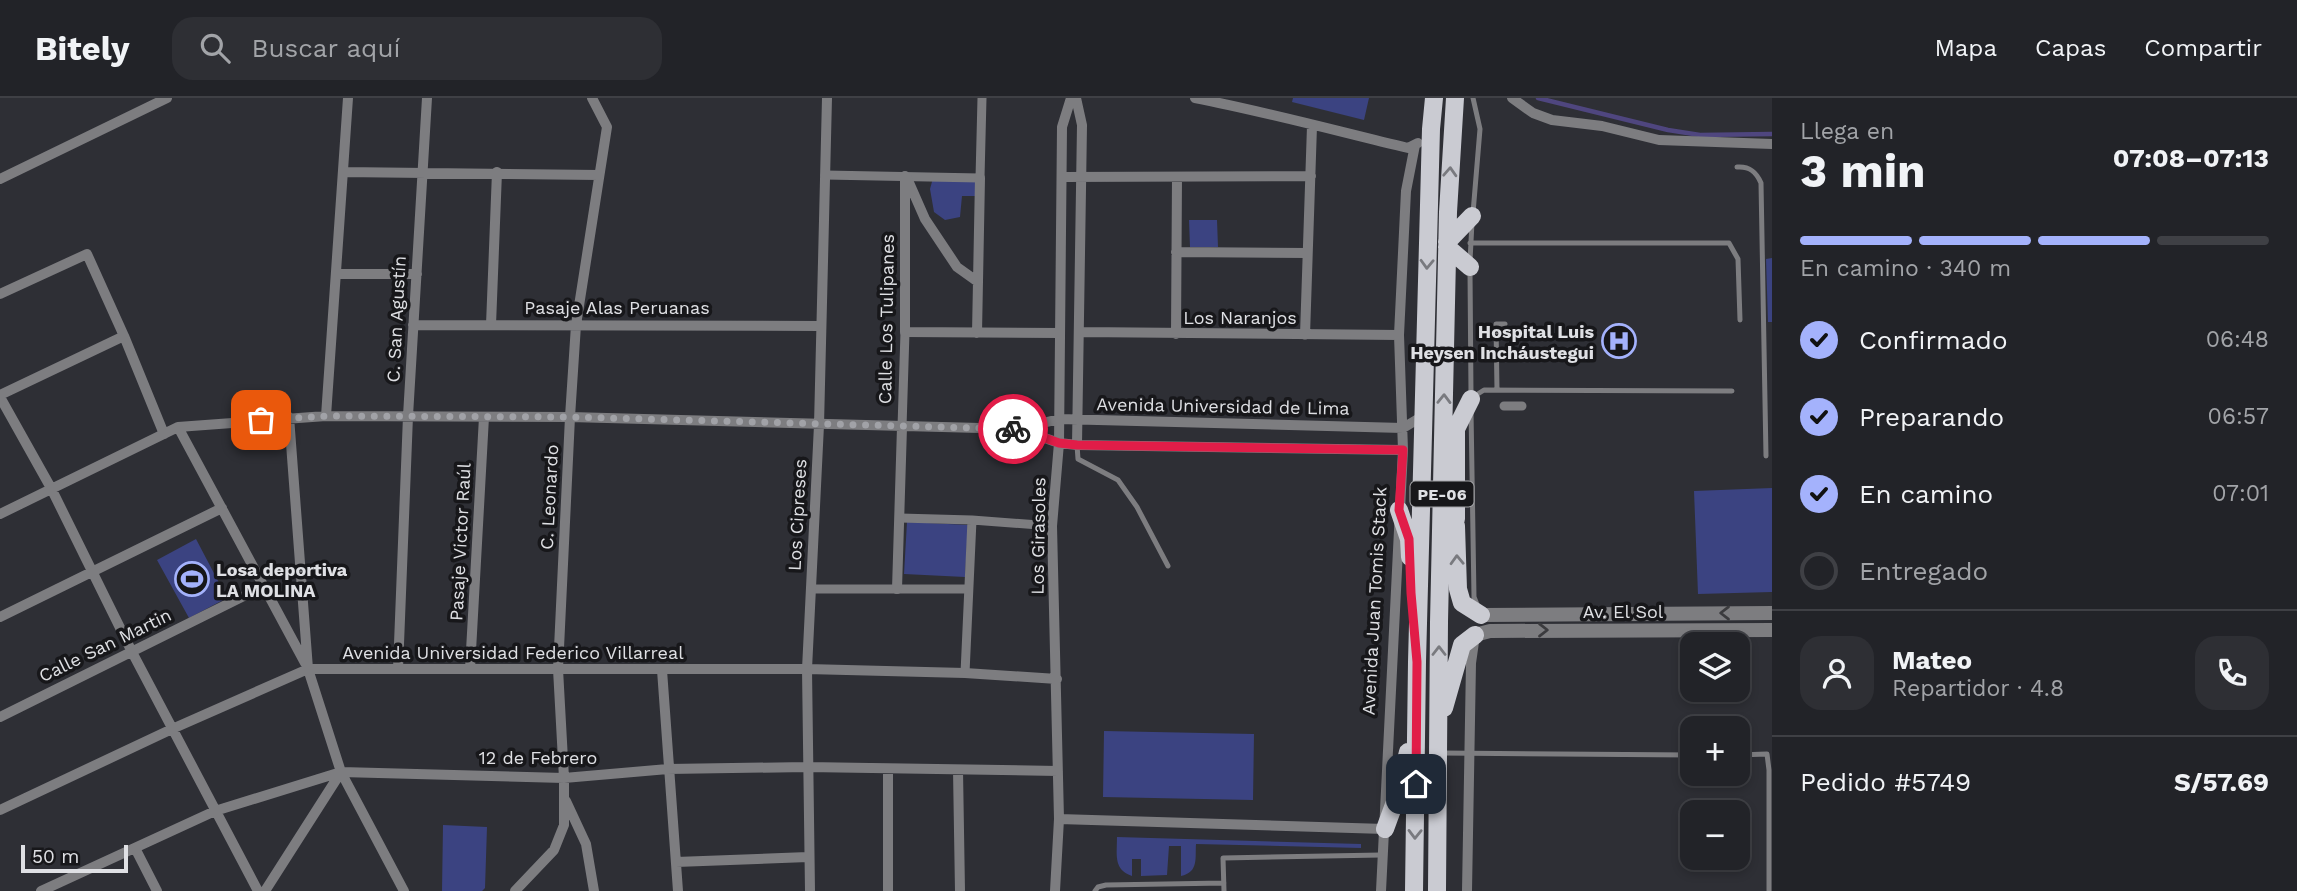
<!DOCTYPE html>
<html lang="es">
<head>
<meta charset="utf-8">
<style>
  body { margin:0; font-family:"Work Sans",sans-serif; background:#2e2f34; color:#f1f3f6; height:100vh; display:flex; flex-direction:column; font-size:26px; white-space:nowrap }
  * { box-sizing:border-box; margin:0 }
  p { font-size:23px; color:#a2a4a8 }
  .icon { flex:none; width:38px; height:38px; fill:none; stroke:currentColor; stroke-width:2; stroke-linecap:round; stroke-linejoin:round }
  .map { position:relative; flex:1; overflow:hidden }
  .panel { display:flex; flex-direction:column; background:#222328; width:525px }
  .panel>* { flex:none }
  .buttons { position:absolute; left:1680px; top:534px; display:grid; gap:14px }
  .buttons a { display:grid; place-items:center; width:70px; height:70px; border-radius:14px; background:#222328; box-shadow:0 4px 10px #0003,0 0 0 2px #3f4045; font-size:35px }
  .scale { position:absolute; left:21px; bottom:18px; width:107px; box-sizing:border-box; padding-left:7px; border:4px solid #dfe0e4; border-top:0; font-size:19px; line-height:24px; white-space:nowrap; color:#dfe0e4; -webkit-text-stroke:5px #17171a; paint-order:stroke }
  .pin { position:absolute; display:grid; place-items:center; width:60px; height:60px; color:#fff; margin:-30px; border-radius:14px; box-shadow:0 4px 10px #0006 }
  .courier { position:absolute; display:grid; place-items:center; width:70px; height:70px; margin:-35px; border:5px solid #e11d48; border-radius:50%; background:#fff; color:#222; box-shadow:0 2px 9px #0007 }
  .head em { font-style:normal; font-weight:700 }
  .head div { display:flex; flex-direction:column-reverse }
  .head { display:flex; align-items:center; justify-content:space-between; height:119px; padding:0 28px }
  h1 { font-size:46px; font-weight:700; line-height:52px }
  .bar { display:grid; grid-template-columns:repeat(4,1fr); gap:10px 7px; align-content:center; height:84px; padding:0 28px }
  .bar i { height:9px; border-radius:5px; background:#3f4045 }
  .bar .on { background:#a4b2fc }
  .bar p { grid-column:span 4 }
  .line { display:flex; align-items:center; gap:18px; padding:0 28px; border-top:2px solid #3f4045 }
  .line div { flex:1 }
  .round { display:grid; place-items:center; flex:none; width:74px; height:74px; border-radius:21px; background:#2e2f34 }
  ol { padding:0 28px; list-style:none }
  li { display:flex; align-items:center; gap:21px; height:77px }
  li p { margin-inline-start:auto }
  li .icon { padding:7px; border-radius:50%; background:#a4b2fc; color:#111; stroke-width:4 }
  li:last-child { color:#a2a4a8 }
  li i { width:38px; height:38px; border:4px solid #3f4045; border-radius:50% }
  header { display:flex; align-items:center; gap:42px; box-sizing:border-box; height:98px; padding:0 35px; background:#222328; border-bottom:2px solid #3f4045 }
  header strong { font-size:33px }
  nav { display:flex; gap:38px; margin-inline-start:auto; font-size:24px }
  .search { width:490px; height:63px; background:#2e2f34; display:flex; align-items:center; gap:18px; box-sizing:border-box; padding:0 24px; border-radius:21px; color:#a2a4a8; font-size:26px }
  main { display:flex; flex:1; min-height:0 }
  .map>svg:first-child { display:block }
  .green { fill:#3b4381 }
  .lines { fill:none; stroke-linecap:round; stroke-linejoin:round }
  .stream { stroke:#4f467f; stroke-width:4.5 }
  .service { stroke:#7d7d80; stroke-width:5 }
  .pedestrian { stroke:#7d7d80; stroke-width:9 }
  .minor { stroke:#7d7d80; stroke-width:10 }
  .tertiary { stroke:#7d7d80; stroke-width:14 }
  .primary { stroke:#cacbd2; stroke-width:18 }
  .oneway { stroke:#797a7f }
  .oneway2 { stroke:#3b3b3e }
  .done { stroke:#a1a2a7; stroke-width:7; stroke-dasharray:0 12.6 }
  .route { stroke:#e11d48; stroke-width:9 }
  .labels { text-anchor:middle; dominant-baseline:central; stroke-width:7; stroke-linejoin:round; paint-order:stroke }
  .shield { fill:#17171a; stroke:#a3a4a7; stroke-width:2 }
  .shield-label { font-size:16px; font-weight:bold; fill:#dfe0e4 }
  .street-label { font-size:18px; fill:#dfe0e4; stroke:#17171a }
  .poi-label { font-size:18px; font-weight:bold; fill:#dfe0e4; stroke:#17171a; text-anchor:end }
</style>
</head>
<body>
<header>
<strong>Bitely</strong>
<div class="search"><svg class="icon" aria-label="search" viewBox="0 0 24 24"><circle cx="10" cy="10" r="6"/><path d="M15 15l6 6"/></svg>Buscar aquí</div>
<nav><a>Mapa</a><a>Capas</a><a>Compartir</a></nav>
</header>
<main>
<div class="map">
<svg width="1772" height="793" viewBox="0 0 1772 793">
  <rect width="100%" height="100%" fill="#2e2f35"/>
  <path class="green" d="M1293,0H1369L1364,22L1292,4Z
    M933,80L978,81L977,98H962L960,119L945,122L934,114L930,91Z
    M1189,122H1217L1218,149H1190Z
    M1772,160V224H1768L1766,161Z
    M1772,390V494L1698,496L1694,393Z
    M907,424L968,427L965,479L904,476Z
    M196,441L227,500L189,520L157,462Z
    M1104,633L1254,636L1253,702L1103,699Z
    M443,727L487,729L485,790L482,793H442Z
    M1117,739L1361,746V750L1196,746C1195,760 1199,774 1181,778V748H1169L1167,777L1141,778V761H1132V778C1113,772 1117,756 1117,739Z"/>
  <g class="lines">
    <path class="stream" d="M1538,0L1668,32L1700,37L1772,36"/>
    <path class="service" d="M1737,69C1749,68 1756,73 1761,85L1766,358
      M1473,115L1480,31L1473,0
      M1470,145H1729L1738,161L1740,222
      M1470,163L1472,124
      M1470,173L1471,296
      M1497,292L1496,226H1505
      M1473,299L1484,292L1732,293
      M1471,313L1474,499L1478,509
      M1077,347L1078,361L1118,382L1137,409L1168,468
      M1441,655L1692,657
      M1738,657L1767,656L1769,672V793
      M1095,793L1098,789L1106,787L1224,785
      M1224,793L1223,760L1381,757"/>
    <path class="pedestrian" d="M825,77L980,80L982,0
      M1504,308H1522
      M902,329L905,234
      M900,420L972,422L1052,428
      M811,491H968
      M965,575L972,422"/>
    <path class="minor" d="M1076,0L1082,27L1077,347
      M1195,0C1267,14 1337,33 1408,50L1418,45
      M1512,0L1533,15L1552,22L1602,28L1659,42L1772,46
      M343,74L599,77
      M905,78V234L1060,235
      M1063,79L1311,78
      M907,80L925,121L957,169L978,184
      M0,81L167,0
      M1176,154L1307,155
      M336,176H417
      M0,196L87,156L124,238L164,336
      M413,227L821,228
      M491,227L497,74
      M1081,234L1399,237
      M977,235L980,80
      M1176,236L1177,79
      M1305,237L1312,28
      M0,297L124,238
      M0,299L51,390L132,554L258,793
      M326,318L348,0
      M289,319L308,571L341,674L404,793
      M178,329L305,565
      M1019,331L1059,345L1077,347L1403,352
      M0,416L178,329L326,318L570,319L1019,331L1059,321L1403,330L1423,318
      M897,491L902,329
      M0,519L222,410
      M398,571L408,318L427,0
      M470,571L484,319
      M662,572L678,793
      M0,619L264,488
      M958,672L960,793
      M566,703L586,746L594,793
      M0,712L172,631L308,571H807L965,575L1057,581
      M1059,721L1385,731
      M135,750L157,793
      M676,764L808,759
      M41,793L215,713L341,674L564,680L668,671L807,669L1058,673
      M265,793L341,674
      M515,793L554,752L564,727V680L558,571L570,319L576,227L607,29L592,0
      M810,793L807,571L819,327L827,0
      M888,793V671
      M1055,793L1059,721L1052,428L1059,345L1062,29L1071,0
      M1381,793L1403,352L1399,237L1406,93L1415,47
      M1467,793L1471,565L1475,537"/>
    <path class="tertiary" d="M1481,517L1772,515
      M1475,537L1490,533L1772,532"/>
    <path class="primary" d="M1447,144L1472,118
      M1447,149L1470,169
      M1451,341L1471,301
      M1445,405L1456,428L1458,491L1462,505L1481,517
      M1399,412L1409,441L1410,459
      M1456,421V332
      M1444,610L1462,547L1475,537
      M1385,731L1396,701L1408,654
      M1414,793L1417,564L1431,31L1434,0
      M1437,793L1439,524L1448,114L1455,0"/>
  </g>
  <defs><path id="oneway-chevron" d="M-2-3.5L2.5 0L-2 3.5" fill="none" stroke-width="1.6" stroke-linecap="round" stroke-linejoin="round" transform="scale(1.75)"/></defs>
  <g class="oneway">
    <use href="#oneway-chevron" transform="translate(1450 74) rotate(-87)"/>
    <use href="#oneway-chevron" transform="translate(1427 166) rotate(92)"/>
    <use href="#oneway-chevron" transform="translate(1444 301) rotate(-89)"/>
    <use href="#oneway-chevron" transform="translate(1457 462) rotate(-92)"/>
    <use href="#oneway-chevron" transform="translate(1439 553) rotate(-90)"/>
    <use href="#oneway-chevron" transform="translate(1415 736) rotate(91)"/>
  </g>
  <g class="oneway2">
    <use href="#oneway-chevron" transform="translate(1725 515) rotate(180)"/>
    <use href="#oneway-chevron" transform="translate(1543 532)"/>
  </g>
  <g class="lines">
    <path class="done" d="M261,322L326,318L570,319L1013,331"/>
    <path class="route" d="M1013,331H1020L1059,345L1077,347L1403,352L1399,412L1409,441L1411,495L1417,564L1416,686"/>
  </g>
  <defs>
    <g id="hospital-ring" transform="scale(1.75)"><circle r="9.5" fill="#17171a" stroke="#a4b2fc" stroke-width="1.5"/><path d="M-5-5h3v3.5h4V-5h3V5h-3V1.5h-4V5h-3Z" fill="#a4b2fc"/></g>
    <g id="stadium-ring" transform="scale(1.75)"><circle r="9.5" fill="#17171a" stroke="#a4b2fc" stroke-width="1.5"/><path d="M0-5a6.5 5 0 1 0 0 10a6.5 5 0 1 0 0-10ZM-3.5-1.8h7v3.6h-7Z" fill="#a4b2fc"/></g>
  </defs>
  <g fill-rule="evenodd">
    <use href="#hospital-ring" x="1619" y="243"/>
    <use href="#stadium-ring" x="192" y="481"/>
  </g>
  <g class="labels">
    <rect class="shield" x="1410.5" y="383.5" width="63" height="25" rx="5"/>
    <g class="shield-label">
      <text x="1442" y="396">PE-06</text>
    </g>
    <g class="street-label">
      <text x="617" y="209">Pasaje Alas Peruanas</text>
      <text x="1240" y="219">Los Naranjos</text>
      <text transform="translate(396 221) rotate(-87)">C. San Agustín</text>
      <text transform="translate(886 221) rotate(-89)">Calle Los Tulipanes</text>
      <text transform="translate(1223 308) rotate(1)">Avenida Universidad de Lima</text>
      <text transform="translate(549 399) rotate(-87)">C. Leonardo</text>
      <text transform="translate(797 417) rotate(-87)">Los Cipreses</text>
      <text transform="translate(1038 438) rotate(-89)">Los Girasoles</text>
      <text transform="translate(460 444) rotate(-87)">Pasaje Victor Raúl</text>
      <text transform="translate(1374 503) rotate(-87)">Avenida Juan Tomis Stack</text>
      <text x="1623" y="513">Av. El Sol</text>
      <text transform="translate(105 547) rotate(-26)">Calle San Martin</text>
      <text x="513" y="554">Avenida Universidad Federico Villarreal</text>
      <text x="538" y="659">12 de Febrero</text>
    </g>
    <g class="poi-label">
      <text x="1594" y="233">Hospital Luis<tspan x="1594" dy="21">Heysen Incháustegui</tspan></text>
      <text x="216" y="471" text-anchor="start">Losa deportiva<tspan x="216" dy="21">LA MOLINA</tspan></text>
    </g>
  </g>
</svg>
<div class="buttons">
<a><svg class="icon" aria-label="layers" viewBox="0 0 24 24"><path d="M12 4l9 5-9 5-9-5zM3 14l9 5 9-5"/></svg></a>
<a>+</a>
<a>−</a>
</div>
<div class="scale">50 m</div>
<div class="pin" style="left:261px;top:322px;background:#ea580c"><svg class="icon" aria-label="bag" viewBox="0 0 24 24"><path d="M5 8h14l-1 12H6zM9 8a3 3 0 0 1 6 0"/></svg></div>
<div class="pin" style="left:1416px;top:686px;background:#1f2937"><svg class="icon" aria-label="home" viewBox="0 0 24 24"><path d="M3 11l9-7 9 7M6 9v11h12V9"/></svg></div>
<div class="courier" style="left:1013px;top:331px"><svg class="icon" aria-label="bike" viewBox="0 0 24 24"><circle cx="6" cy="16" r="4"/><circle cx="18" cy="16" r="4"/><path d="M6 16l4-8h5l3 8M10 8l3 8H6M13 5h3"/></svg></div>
</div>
<section class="panel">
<div class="head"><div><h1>3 min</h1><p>Llega en</p></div><em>07:08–07:13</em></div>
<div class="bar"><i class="on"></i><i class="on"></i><i class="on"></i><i></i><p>En camino · 340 m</p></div>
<ol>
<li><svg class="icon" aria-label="check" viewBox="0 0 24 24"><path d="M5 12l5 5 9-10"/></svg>Confirmado<p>06:48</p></li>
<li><svg class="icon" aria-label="check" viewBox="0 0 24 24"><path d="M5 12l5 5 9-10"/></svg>Preparando<p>06:57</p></li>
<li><svg class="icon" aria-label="check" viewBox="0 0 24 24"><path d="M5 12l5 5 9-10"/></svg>En camino<p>07:01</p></li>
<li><i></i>Entregado</li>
</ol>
<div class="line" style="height:126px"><a class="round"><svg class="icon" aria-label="person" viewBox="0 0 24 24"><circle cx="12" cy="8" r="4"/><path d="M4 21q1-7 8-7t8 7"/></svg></a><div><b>Mateo</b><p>Repartidor · 4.8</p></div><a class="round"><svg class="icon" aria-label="phone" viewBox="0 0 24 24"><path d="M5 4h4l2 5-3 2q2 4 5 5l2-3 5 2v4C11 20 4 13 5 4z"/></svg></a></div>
<div class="line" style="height:91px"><div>Pedido #5749</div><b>S/57.69</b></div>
</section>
</main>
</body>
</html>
